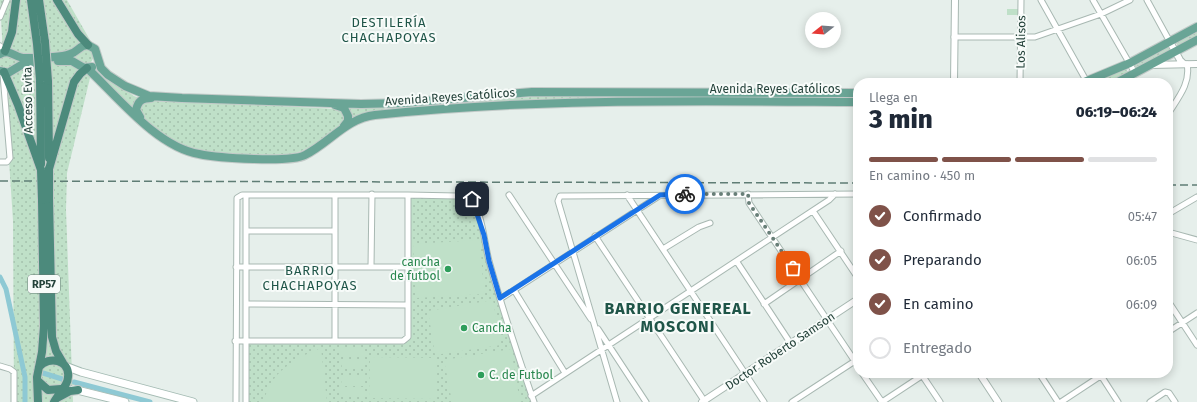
<!DOCTYPE html>
<html lang="es">
<head>
<meta charset="utf-8">
<style>
  body { margin:0; font-family:"Fira Sans",sans-serif; background:#f2f2f3; color:#1f2937; height:100vh; display:flex; flex-direction:column; font-size:15px; white-space:nowrap }
  * { box-sizing:border-box; margin:0 }
  p { font-size:13px; color:#747a83 }
  .icon { flex:none; width:22px; height:22px; fill:none; stroke:currentColor; stroke-width:2; stroke-linecap:round; stroke-linejoin:round }
  .map { position:relative; flex:1; overflow:hidden }
  .panel { position:absolute; left:853px; top:78px; width:320px; height:300px; display:flex; flex-direction:column; background:#fff; border-radius:16px; box-shadow:0 2px 10px #0003 }
  .panel>* { flex:none }
  .needle { width:26px; rotate:253deg }
  .buttons { position:absolute; left:805px; top:12px; display:grid; gap:8px }
  .buttons a { display:grid; place-items:center; width:36px; height:36px; border-radius:50%; background:#fff; box-shadow:0 2px 10px #0003; font-size:20px }
  .pin { position:absolute; display:grid; place-items:center; width:34px; height:34px; color:#fff; margin:-17px; border-radius:8px; box-shadow:0 2px 6px #0006 }
  .courier { position:absolute; display:grid; place-items:center; width:40px; height:40px; margin:-20px; border:3px solid #1a73e8; border-radius:50%; background:#fff; color:#222; box-shadow:0 1px 5px #0007 }
  .summary em { font-style:normal; font-weight:800 }
  .summary div { display:flex; flex-direction:column-reverse }
  .summary { display:flex; align-items:center; justify-content:space-between; height:68px; padding:0 16px }
  h1 { font-size:26px; font-weight:800; line-height:30px }
  .bar { display:grid; grid-template-columns:repeat(4,1fr); gap:6px 4px; align-content:center; height:48px; padding:0 16px }
  .bar i { height:5px; border-radius:3px; background:#e0e1e3 }
  .bar .on { background:#7f5249 }
  .bar p { grid-column:span 4 }
  ol { padding:0 16px; list-style:none }
  li { display:flex; align-items:center; gap:12px; height:44px }
  li p { margin-inline-start:auto }
  li .icon { padding:4px; border-radius:50%; background:#7f5249; color:#fff; stroke-width:4 }
  li:last-child { color:#747a83 }
  li i { width:22px; height:22px; border:2px solid #e0e1e3; border-radius:50% }
  .map>svg:first-child { display:block }
  .grass { fill:url(#grass-dots) }
  .park { fill:url(#park-tufts) }
  .garden { fill:#bfe0c8 }
  .lines { fill:none; stroke-linecap:round; stroke-linejoin:round }
  .canal { stroke:#8ec9d4; stroke-width:5 }
  .minor-casing { stroke:#a8b8b2; stroke-width:7 }
  .tertiary-casing { stroke:#a8b8b2; stroke-width:8 }
  .secondary-casing { stroke:#a4bbb3; stroke-width:9 }
  .primary-casing { stroke:#c2cac8; stroke-width:10 }
  .trunk-casing { stroke:#c2cac8; stroke-width:10 }
  .minor { stroke:#fff; stroke-width:5 }
  .tertiary { stroke:#fff; stroke-width:6 }
  .secondary { stroke:#fff; stroke-width:7 }
  .primary { stroke:#6aa596; stroke-width:8 }
  .trunk { stroke:#4c8a7c; stroke-width:8 }
  .rail { stroke:#5f7d75; stroke-width:1.5; stroke-dasharray:8 4; stroke-linecap:butt }
  .trunk-bridge-casing { stroke:#c2cac8; stroke-width:10; stroke-linecap:butt }
  .trunk-bridge { stroke:#4c8a7c; stroke-width:8 }
  .done { stroke:#687f78; stroke-width:4; stroke-dasharray:0 7.2 }
  .route { stroke:#1a73e8; stroke-width:5 }
  .leisure-dot { fill:#2e9e5b; stroke:#f7fbf9; stroke-width:1.5 }
  .labels { text-anchor:middle; dominant-baseline:central; stroke-width:4; stroke-linejoin:round; paint-order:stroke }
  .shield { fill:#f7fbf9; stroke:#637a73; stroke-width:1 }
  .shield-label { font-size:11px; font-weight:bold; fill:#24423a }
  .street-label { font-size:12px; fill:#24423a; stroke:#f7fbf9 }
  .leisure-label { font-size:12px; fill:#27864d; stroke:#f7fbf9; text-anchor:start }
  .neighbourhood-label { font-size:13px; letter-spacing:1px; fill:#1f5548; stroke:#f7fbf9 }
  .district-label { font-size:16px; font-weight:bold; letter-spacing:1px; fill:#1f5548; stroke:#f7fbf9 }
</style>
</head>
<body>
<div class="map">
<svg width="1197" height="402" viewBox="0 0 1197 402">
  <defs>
    <pattern id="grass-dots" width="8" height="8" patternUnits="userSpaceOnUse"><rect width="8" height="8" fill="#bfe0c8"/><path d="M2 2h.1M6 6h.1" fill="none" stroke="#a4c1ad" stroke-width="1.8" stroke-linecap="round"/></pattern>
    <pattern id="park-tufts" width="24" height="20" patternUnits="userSpaceOnUse"><rect width="24" height="20" fill="#bfe0c8"/><path d="M3 7l-1-3M5 7V3M7 7l1-3M15 17l-1-3M17 17v-4M19 17l1-3" fill="none" stroke="#a4c1ad"/></pattern>
  </defs>
  <rect width="100%" height="100%" fill="#e6efeb"/>
  <path class="grass" d="M0,0H67L90,40V50L94,57L90,64V78L67,173L66,210L73,402H14L13,221L3,69L0,66V58L3,55Z
    M1197,31V36L1178,47L1176,42Z
    M1169,46L1171,51L1137,69L1134,65Z
    M1126,69L1128,73C1117,79 1108,83 1095,83Z
    M98,71L134,96L139,98L134,110L96,72Z
    M632,96V99H542L400,109V106L532,97Z
    M647,96H748V99H647Z
    M759,96H858V99L759,98Z
    M147,100L165,102L181,101L337,109L343,110L345,123C325,136 310,152 286,155C249,154 193,158 162,136C154,130 147,121 140,114V103Z
    M385,107L384,111L366,113L352,119L348,108Z
    M408,195L472,199L534,402H247L246,341H404L408,337Z"/>
  <path class="park" d="M1007,9H1018V15H1007Z"/>
  <path class="garden" d="M480,240L484,294L416,298L413,244Z
    M493,300L501,345L435,355L428,311Z
    M341,347H363V357H341Z
    M321,348L327,402H264C269,373 295,358 321,348Z
    M511,349L520,402H452L444,360Z
    M370,357L437,358L436,399L369,398Z
    M341,359H364V369H342Z
    M342,375L363,376V386H341Z
    M341,387H363V397H341Z"/>
  <g class="lines">
    <path class="canal" d="M0,277L6,289L25,377V402
      M43,373L62,379
      M74,382L150,402"/>
    <g class="minor-casing">
      <path id="minor" d="M1041,0L1087,82
        M1093,0L1135,73
        M1147,0L1170,42
        M0,17L7,0
        M954,37H1035L1101,14L1130,0
        M0,46L4,52
        M1020,83L1021,0
        M1168,114C1178,98 1191,83 1187,64
        M0,162H7L10,158L3,75
        M748,194L749,203L858,366
        M509,195L591,319
        M627,195L764,402
        M813,211L858,278
        M1168,214L1197,197
        M246,231H335
        M1168,232L1197,240
        M595,236L705,402
        M663,249L699,227L710,223
        M737,262L791,344
        M236,267H408
        M371,267L372,194
        M514,290L565,373
        M500,299L659,196
        M1168,301L1197,345
        M246,304L407,305
        M764,304L841,251
        M598,329L646,402
        M1168,332L1197,313
        M235,341H403L408,337V195
        M335,341V195
        M0,366L10,369L14,372V402
        M862,373L882,402L926,373
        M1039,373L1058,402
        M1100,374L1118,402
        M922,375L940,402
        M531,396L829,200L835,194
        M236,402L237,198L242,195H408L457,196L472,199C483,218 484,241 489,261C502,308 518,356 534,402
        M246,402V195
        M617,402L558,201L560,196L858,194
        M792,402L858,359
        M1061,402L1105,373
        M1150,402L1165,392L1169,393L1175,402"/>
    </g>
    <g class="tertiary-casing">
      <path id="tertiary" d="M1170,42L1180,60L1184,64
        M1151,65L1197,64
        M954,83L955,0
        M979,373L998,402
        M702,402L858,299"/>
    </g>
    <g class="secondary-casing">
      <path id="secondary" d="M65,366L81,372L193,402
        M73,389L125,402"/>
    </g>
    <g class="primary-casing">
      <path id="primary" d="M0,54C10,48 16,59 26,58C38,58 59,58 70,54C78,52 79,45 88,45L95,49L101,68L108,75L125,86L149,96L182,98L361,104L402,103L532,92L858,93
        M58,61H72L84,68L92,67
        M87,68C118,97 157,147 199,154C218,158 290,163 305,155C329,143 347,118 375,115C536,98 697,101 858,102
        M0,71L8,73L23,64L34,63
        M1082,83L1130,63L1197,27
        M1116,83L1197,40
        M335,105L344,108L348,116V121L344,126
        M140,117L136,110C138,101 142,98 151,98"/>
    </g>
    <g class="trunk-casing">
      <path id="trunk" d="M31,0L37,44
        M39,0L45,42
        M57,0L78,34L88,45
        M5,51L12,32L16,0
        M4,72L18,105L41,170
        M40,80L41,164
        M48,81L49,158
        M49,169L74,82L80,74L87,68
        M49,199L52,337L56,351L63,363
        M39,367C49,355 70,360 68,377C68,386 58,394 54,402
        M38,381L48,390L61,389
        M57,398L70,391L78,390
        M38,402L37,377L42,352L44,326L42,200"/>
    </g>
    <use href="#minor" class="minor"/>
    <use href="#tertiary" class="tertiary"/>
    <use href="#secondary" class="secondary"/>
    <use href="#primary" class="primary"/>
    <use href="#trunk" class="trunk"/>
    <path class="rail" d="M0,181L858,183
      M1168,185H1197"/>
    <g class="trunk-bridge-casing">
      <path id="trunk-bridge" d="M45,42L48,81
        M37,44L40,80
        M49,169V199
        M41,170L42,200"/>
    </g>
    <use href="#trunk-bridge" class="trunk-bridge"/>
  </g>
  <g class="lines">
    <path class="done" d="M685,194H748L749,203L793,268"/>
    <path class="route" d="M472,199L484,235L489,261L500,298L660,195L685,194"/>
  </g>
  <g class="leisure-dot">
    <circle cx="448" cy="269" r="4"/>
    <circle cx="464" cy="328" r="4"/>
    <circle cx="481" cy="375" r="4"/>
  </g>
  <g class="labels">
    <rect class="shield" x="28" y="275" width="32" height="18" rx="3"/>
    <g class="shield-label">
      <text x="44" y="284">RP57</text>
    </g>
    <g class="street-label">
      <text transform="translate(1021 42) rotate(-89)">Los Alisos</text>
      <text x="775" y="89">Avenida Reyes Católicos</text>
      <text transform="translate(450 97) rotate(-4)">Avenida Reyes Católicos</text>
      <text transform="translate(28 100) rotate(-91)">Acceso Evita</text>
      <text transform="translate(780 351) rotate(-34)">Doctor Roberto Samson</text>
    </g>
    <g class="leisure-label">
      <text x="440" y="262" text-anchor="end">cancha<tspan x="440" dy="14">de futbol</tspan></text>
      <text x="472" y="328">Cancha</text>
      <text x="489" y="375">C. de Futbol</text>
    </g>
    <g class="neighbourhood-label">
      <text x="389" y="22">DESTILERÍA<tspan x="389" dy="15">CHACHAPOYAS</tspan></text>
      <text x="310" y="270">BARRIO<tspan x="310" dy="15">CHACHAPOYAS</tspan></text>
    </g>
    <g class="district-label">
      <text x="678" y="308">BARRIO GENEREAL<tspan x="678" dy="18">MOSCONI</tspan></text>
    </g>
  </g>
</svg>
<div class="buttons">
<a><svg class="needle" viewBox="-14 -14 28 28"><path d="M0-13l5 13h-10z" fill="#e53935"/><path d="M0 13l5-13h-10z" fill="#747a83"/></svg></a>
</div>
<div class="pin" style="left:793px;top:268px;background:#ea580c"><svg class="icon" aria-label="bag" viewBox="0 0 24 24"><path d="M5 8h14l-1 12H6zM9 8a3 3 0 0 1 6 0"/></svg></div>
<div class="pin" style="left:472px;top:199px;background:#1f2937"><svg class="icon" aria-label="home" viewBox="0 0 24 24"><path d="M3 11l9-7 9 7M6 9v11h12V9"/></svg></div>
<div class="courier" style="left:685px;top:194px"><svg class="icon" aria-label="bike" viewBox="0 0 24 24"><circle cx="6" cy="16" r="4"/><circle cx="18" cy="16" r="4"/><path d="M6 16l4-8h5l3 8M10 8l3 8H6M13 5h3"/></svg></div>
<section class="panel">
<div class="summary"><div><h1>3 min</h1><p>Llega en</p></div><em>06:19–06:24</em></div>
<div class="bar"><i class="on"></i><i class="on"></i><i class="on"></i><i></i><p>En camino · 450 m</p></div>
<ol>
<li><svg class="icon" aria-label="check" viewBox="0 0 24 24"><path d="M5 12l5 5 9-10"/></svg>Confirmado<p>05:47</p></li>
<li><svg class="icon" aria-label="check" viewBox="0 0 24 24"><path d="M5 12l5 5 9-10"/></svg>Preparando<p>06:05</p></li>
<li><svg class="icon" aria-label="check" viewBox="0 0 24 24"><path d="M5 12l5 5 9-10"/></svg>En camino<p>06:09</p></li>
<li><i></i>Entregado</li>
</ol>
</section>
</div>
</body>
</html>
